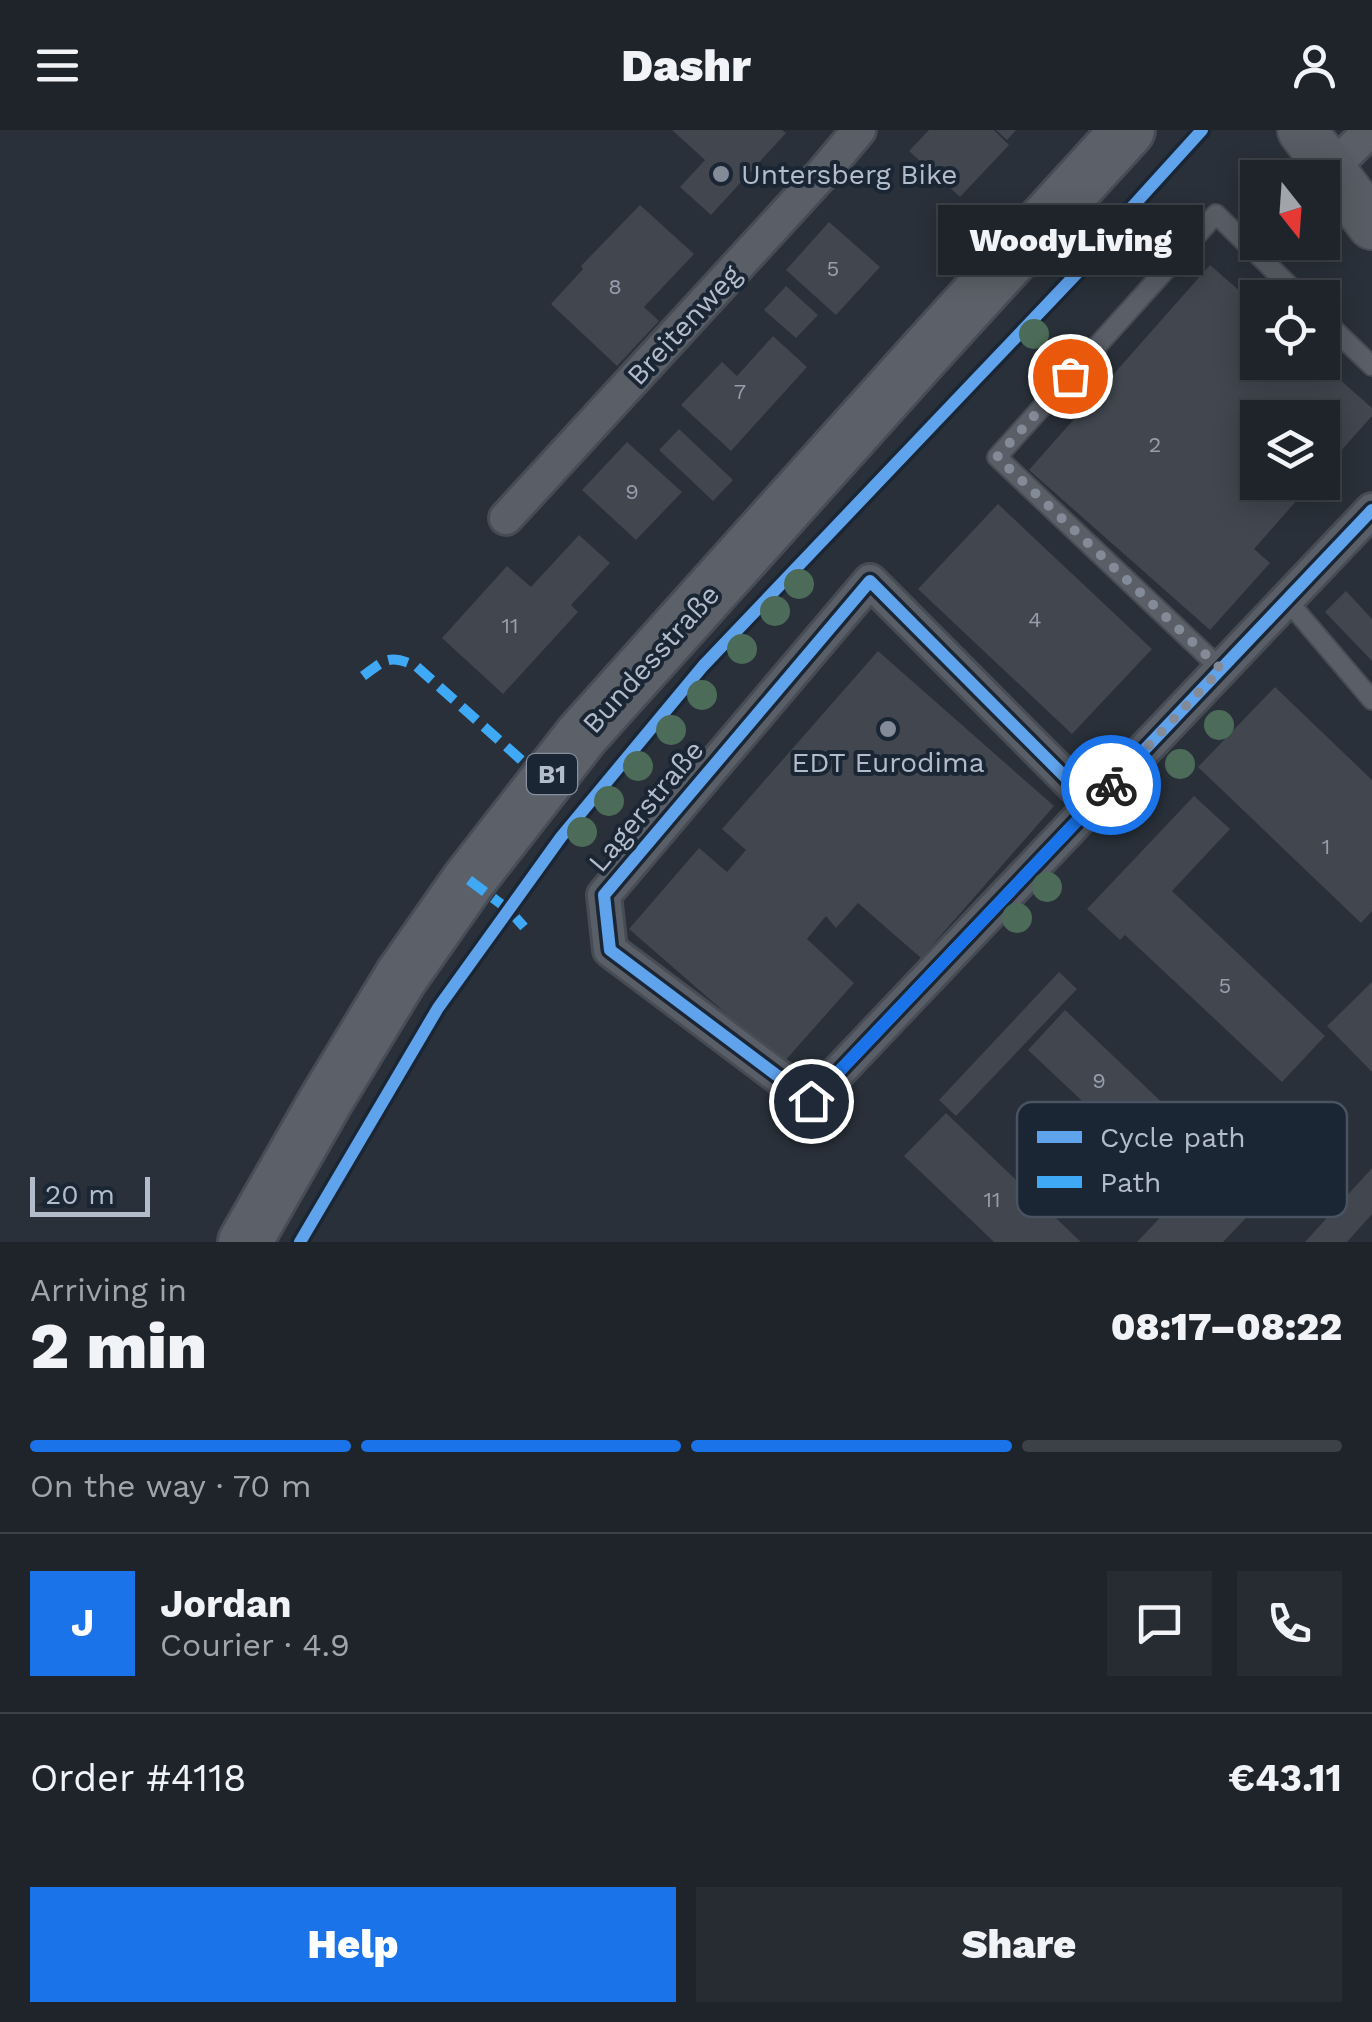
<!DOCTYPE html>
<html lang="en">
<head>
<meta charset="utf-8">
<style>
  body { margin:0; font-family:"Work Sans",sans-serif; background:#272c33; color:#f1f3f6; height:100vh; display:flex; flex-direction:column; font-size:38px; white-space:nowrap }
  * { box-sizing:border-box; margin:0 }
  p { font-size:32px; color:#a1a4a9 }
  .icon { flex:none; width:55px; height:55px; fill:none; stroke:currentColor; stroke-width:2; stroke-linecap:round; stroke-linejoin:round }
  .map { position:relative; height:1112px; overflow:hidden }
  .panel { display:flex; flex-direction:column; background:#1f242b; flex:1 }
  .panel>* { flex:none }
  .needle { width:65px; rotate:163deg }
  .buttons { position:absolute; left:1240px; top:30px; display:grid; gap:20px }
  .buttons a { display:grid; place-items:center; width:100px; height:100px; border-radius:0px; background:#1f242b; box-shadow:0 5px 25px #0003,0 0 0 2px #3c4147; font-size:50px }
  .scale { position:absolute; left:30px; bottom:25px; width:120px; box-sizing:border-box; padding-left:10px; border:5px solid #b3bccb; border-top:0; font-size:28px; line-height:35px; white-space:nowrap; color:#b3bccb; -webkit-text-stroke:8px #1b2635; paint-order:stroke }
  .pin { position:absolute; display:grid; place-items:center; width:85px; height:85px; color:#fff; margin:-42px; border:5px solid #fff; border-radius:50%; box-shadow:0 2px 10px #0007 }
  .courier { position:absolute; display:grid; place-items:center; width:100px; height:100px; margin:-50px; border:8px solid #1a73e8; border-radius:50%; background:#fff; color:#222; box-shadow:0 2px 12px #0007 }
  .bubble { position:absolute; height:70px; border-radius:0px; background:#1f242b; box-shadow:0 5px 25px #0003,0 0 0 2px #3c4147; font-size:32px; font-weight:800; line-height:70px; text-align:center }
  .head em { font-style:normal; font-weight:800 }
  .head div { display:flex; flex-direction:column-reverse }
  .head { display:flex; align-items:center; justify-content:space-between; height:170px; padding:0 30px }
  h1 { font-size:65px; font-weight:800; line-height:75px }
  .bar { display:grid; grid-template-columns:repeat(4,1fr); gap:15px 10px; align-content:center; height:120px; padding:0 30px }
  .bar i { height:12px; border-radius:8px; background:#3c4147 }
  .bar .current { background:#1a73e8 }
  .bar p { grid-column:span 4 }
  .line { display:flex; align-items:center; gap:25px; padding:0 30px; border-top:2px solid #3c4147 }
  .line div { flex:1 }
  .round { display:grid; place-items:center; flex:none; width:105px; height:105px; border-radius:0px; background:#272c33 }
  .primary-button { display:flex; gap:20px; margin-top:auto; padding:20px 30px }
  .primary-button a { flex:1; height:115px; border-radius:0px; background:#1a73e8; color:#fff; font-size:40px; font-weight:800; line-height:115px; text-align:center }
  .primary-button a+a { background:#272c33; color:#f1f3f6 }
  header { display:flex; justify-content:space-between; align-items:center; height:130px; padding:0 30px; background:#1f242b; font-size:45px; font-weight:800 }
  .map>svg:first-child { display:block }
  .building { fill:#41464f }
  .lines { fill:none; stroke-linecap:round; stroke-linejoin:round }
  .lane-casing { stroke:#474c54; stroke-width:22 }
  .street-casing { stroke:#474c54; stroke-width:38 }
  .secondary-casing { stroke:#474c54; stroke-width:52 }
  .primary-casing { stroke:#474c56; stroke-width:58 }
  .lane { stroke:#595e67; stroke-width:18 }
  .street { stroke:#595e67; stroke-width:32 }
  .secondary { stroke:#585d65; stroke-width:48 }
  .primary { stroke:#5c6169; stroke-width:52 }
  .quiet { stroke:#3fa9f5; stroke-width:10; stroke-dasharray:20 10; stroke-linecap:butt }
  .cycleway-casing { stroke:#1b2635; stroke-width:19 }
  .cycleway { stroke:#60a3ed; stroke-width:12 }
  .tree { fill:#4c6c59 }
  .done { stroke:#838b98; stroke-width:10; stroke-dasharray:0 18 }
  .route { stroke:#1a73e8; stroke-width:12 }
  .poi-dot { fill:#838b98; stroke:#1b2635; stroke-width:4 }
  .labels { text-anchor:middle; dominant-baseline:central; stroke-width:8; stroke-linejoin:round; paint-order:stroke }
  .number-label { font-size:22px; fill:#969eac }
  .shield { fill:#1b2635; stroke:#858f9e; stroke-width:2.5 }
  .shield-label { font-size:25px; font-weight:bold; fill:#b3bccb }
  .poi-label { font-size:28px; fill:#b3bccb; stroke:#1b2635; text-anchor:start }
  .street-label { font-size:28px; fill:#b3bccb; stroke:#1b2635 }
  .key { fill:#1b2635; stroke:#495362; stroke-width:2.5 }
  .key-label { font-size:28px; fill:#b3bccb }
</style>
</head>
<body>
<header><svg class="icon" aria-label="menu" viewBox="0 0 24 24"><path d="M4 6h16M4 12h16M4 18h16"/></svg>Dashr<svg class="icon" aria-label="person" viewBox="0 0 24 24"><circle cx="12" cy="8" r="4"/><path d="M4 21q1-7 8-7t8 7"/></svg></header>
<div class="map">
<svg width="1372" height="1112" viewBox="0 0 1372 1112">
  <rect width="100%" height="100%" fill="#293039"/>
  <path class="building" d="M672,0H782L786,3L711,85L680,57L705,30Z
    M929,0H994L1009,15L960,67L909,21Z
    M996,0H1016L1007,10Z
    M640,75L694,124L644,177L659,191L617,236L551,174L583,139L581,136Z
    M829,92L880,137L836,185L786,140Z
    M1210,135L1258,177V232H1320L1372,278V286L1322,342V288H1258V352H1313L1254,419L1270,433L1210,500L1029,340Z
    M786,156L818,185L796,208L764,180Z
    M773,206L807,237L731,321L681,275L722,232L737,246Z
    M679,299L733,350L713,371L659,320Z
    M627,312L682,362L636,410L582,360Z
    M998,374L1152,519L1072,604L918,459Z
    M579,405L610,433L571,475L578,482L503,564L442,508L507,436L531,457Z
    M1346,461L1372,489V531L1325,482Z
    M878,521L1054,676L921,828L858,773L836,798L826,786L807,809L854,853L783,933L629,799L699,718L727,742L746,720L722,699Z
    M1275,557L1372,650V781L1361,793L1198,637Z
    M1194,666L1230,699L1172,761L1325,906L1282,952L1125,805L1120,810L1087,779Z
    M1059,842L1077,859L956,986L939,970Z
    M1372,852V942L1327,896Z
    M1065,880L1171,981L1134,1020L1028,920Z
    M1264,978L1310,1021L1223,1112H1137Z
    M946,983L1081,1112H994L904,1026Z
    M1372,1038V1084L1347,1112H1305Z"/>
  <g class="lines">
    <g class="lane-casing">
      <path id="lane" d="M1322,188L1372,236
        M1287,470L1372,570
        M1221,539L997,327L1216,84L1302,168"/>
    </g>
    <g class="street-casing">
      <path id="street" d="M1332,38L1371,0
        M506,388L823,43L859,0
        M1092,674L870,451L604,765L610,820L811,971L1372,380"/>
    </g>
    <g class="secondary-casing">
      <path id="secondary" d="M1302,0L1372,95"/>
    </g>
    <g class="primary-casing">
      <path id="primary" d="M245,1112L325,972L401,847L469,750L582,605L923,225L1128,0"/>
    </g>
    <use href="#lane" class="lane"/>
    <use href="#street" class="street"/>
    <use href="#secondary" class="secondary"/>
    <use href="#primary" class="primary"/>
    <path class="quiet" d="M363,546C386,529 389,524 416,536L546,652
      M469,750L509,780L524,797"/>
    <g class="cycleway-casing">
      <path id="cycleway" d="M1092,674L870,451L604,765L610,820L811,971L1372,380
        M300,1112L438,878L561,707L703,536L1080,140L1094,119L1202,0"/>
    </g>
    <use href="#cycleway" class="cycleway"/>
  </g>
  <g class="tree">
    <circle cx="1034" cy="204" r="15"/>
    <circle cx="799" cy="454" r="15"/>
    <circle cx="775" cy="481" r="15"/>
    <circle cx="742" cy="519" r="15"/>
    <circle cx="702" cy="565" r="15"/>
    <circle cx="1219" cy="595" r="15"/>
    <circle cx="671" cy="600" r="15"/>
    <circle cx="1180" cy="634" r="15"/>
    <circle cx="638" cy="636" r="15"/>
    <circle cx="609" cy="671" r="15"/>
    <circle cx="582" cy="702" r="15"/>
    <circle cx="1047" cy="757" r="15"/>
    <circle cx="1017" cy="788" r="15"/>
  </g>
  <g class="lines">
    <path class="done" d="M1070,246L997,327L1221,539L1111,655"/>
    <path class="route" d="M811,971L1111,655"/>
  </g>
  <g class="poi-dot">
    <circle cx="721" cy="44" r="10"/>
    <circle cx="888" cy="599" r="10"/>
  </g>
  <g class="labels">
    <g class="number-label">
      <text x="833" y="138">5</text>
      <text x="615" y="156">8</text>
      <text x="740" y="261">7</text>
      <text x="1155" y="314">2</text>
      <text x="632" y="361">9</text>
      <text x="1035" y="489">4</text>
      <text x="510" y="495">11</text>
      <text x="1326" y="716">1</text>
      <text x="1225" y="855">5</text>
      <text x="1099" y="950">9</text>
      <text x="992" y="1069">11</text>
    </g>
    <rect class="shield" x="527" y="624" width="50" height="40" rx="8"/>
    <g class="shield-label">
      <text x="552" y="644">B1</text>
    </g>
    <g class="poi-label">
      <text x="741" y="44">Untersberg Bike</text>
      <text x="888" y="632" text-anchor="middle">EDT Eurodima</text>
    </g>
    <g class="street-label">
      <text transform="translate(684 195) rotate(-47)">Breitenweg</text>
      <text transform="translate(651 529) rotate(-48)">Bundesstraße</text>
      <text transform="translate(646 676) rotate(-50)">Lagerstraße</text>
    </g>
  </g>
  <rect x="1017" y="972" width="330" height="115" rx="15" class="key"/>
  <rect x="1037" y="1001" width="45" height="12" fill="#60a3ed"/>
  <rect x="1037" y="1046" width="45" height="12" fill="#3fa9f5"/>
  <g class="key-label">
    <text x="1100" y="1017">Cycle path</text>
    <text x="1100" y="1062">Path</text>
  </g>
</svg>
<div class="buttons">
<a><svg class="needle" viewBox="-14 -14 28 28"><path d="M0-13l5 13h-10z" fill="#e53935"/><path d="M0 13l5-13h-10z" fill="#a1a4a9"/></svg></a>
<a><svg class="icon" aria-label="locate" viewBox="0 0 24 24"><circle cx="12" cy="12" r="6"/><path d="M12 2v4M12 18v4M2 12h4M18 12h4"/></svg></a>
<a><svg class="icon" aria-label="layers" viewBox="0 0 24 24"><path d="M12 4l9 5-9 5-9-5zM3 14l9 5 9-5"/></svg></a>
</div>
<div class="scale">20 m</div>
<div class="pin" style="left:1070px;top:246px;background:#ea580c"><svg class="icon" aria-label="bag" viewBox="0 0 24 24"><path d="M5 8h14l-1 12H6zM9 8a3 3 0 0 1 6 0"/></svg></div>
<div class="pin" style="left:811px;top:971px;background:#1f2937"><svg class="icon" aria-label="home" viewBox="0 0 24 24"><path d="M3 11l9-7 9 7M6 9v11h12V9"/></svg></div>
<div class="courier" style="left:1111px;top:655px"><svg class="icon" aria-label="bike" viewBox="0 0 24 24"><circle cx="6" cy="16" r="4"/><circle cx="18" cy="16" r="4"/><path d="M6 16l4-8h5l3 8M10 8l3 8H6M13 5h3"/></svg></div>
<div class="bubble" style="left:938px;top:75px;width:265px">WoodyLiving</div>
</div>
<section class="panel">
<div class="head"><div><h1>2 min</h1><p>Arriving in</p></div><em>08:17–08:22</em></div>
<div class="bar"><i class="current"></i><i class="current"></i><i class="current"></i><i></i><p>On the way · 70 m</p></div>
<div class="line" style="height:180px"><b class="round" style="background:#1a73e8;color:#fff">J</b><div><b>Jordan</b><p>Courier · 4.9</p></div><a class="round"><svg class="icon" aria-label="chat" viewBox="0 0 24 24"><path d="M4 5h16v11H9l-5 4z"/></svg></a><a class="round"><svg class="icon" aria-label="phone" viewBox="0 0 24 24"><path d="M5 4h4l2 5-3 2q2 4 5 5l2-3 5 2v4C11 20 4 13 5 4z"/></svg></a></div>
<div class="line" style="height:130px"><div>Order #4118</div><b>€43.11</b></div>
<div class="primary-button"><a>Help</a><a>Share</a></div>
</section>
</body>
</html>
